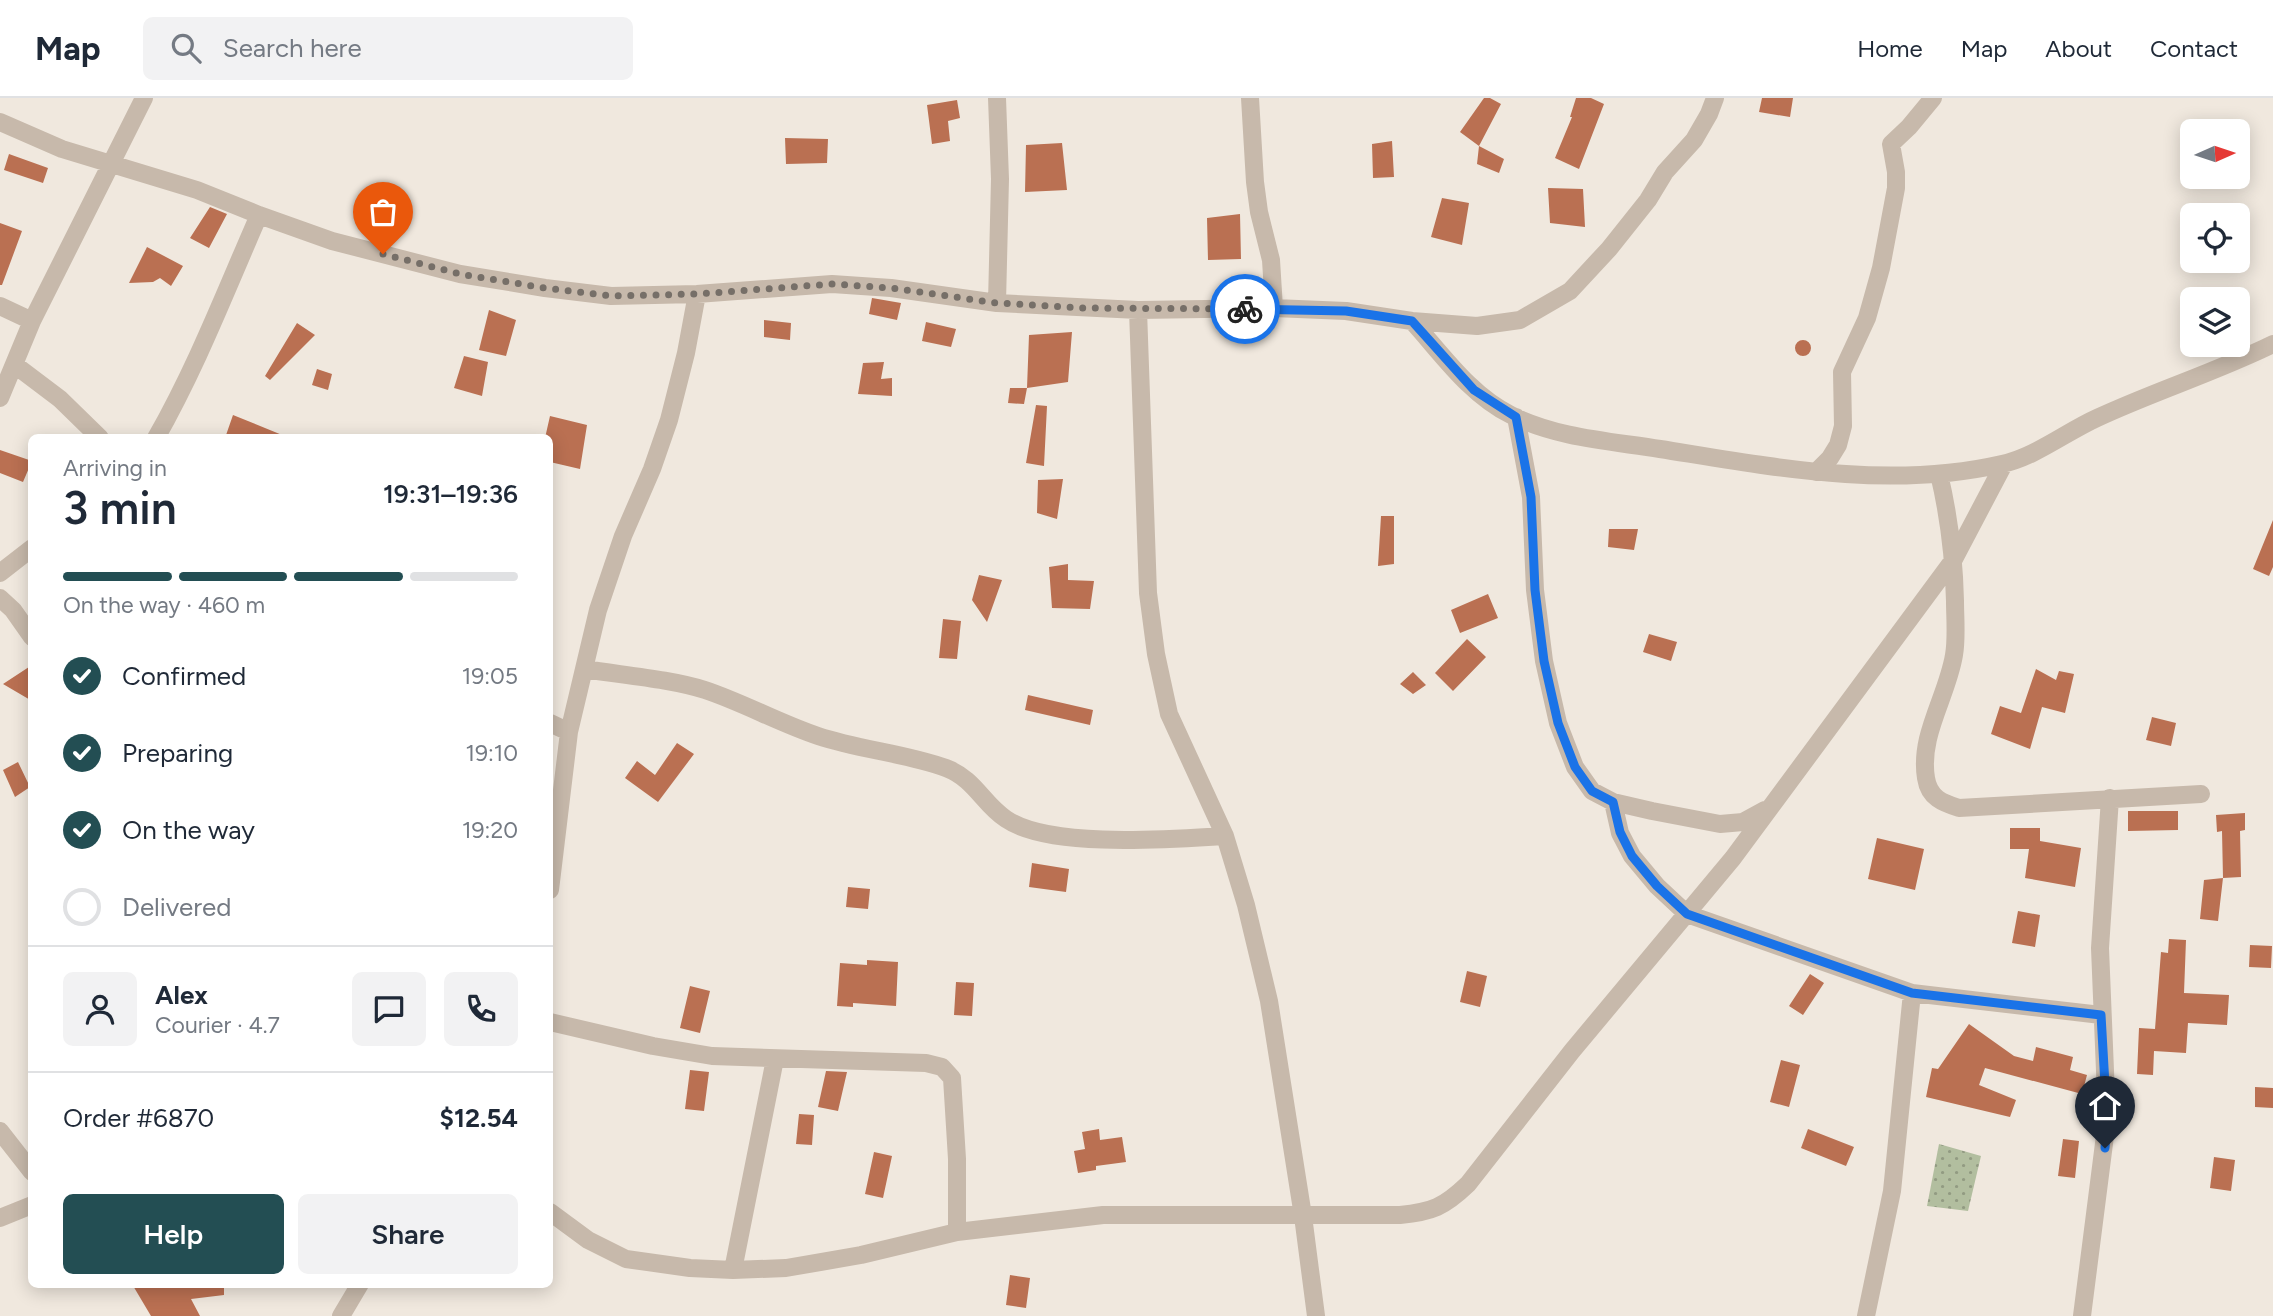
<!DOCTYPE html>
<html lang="en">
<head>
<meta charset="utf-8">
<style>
  body { margin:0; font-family:Figtree,sans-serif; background:#f2f2f3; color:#1f2937; height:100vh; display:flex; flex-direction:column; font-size:26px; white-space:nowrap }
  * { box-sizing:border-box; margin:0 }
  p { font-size:23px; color:#747a83 }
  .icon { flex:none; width:38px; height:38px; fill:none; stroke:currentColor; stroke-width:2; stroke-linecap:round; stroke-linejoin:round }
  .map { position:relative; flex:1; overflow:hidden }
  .details { position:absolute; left:28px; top:336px; width:525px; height:854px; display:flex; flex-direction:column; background:#fff; border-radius:10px; box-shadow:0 4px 18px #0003 }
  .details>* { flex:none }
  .needle { width:46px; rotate:87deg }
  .tools { position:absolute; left:2180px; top:21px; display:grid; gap:14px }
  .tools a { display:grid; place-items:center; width:70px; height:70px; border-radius:10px; background:#fff; box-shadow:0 4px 18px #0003; font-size:35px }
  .pin { position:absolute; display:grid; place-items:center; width:60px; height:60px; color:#fff; margin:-72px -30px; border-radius:50% 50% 50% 0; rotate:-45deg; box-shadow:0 0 7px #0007 }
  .pin .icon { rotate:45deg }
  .courier { position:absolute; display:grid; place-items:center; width:70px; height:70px; margin:-35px; border:5px solid #1a73e8; border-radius:50%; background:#fff; color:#222; box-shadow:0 2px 9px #0007 }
  .head em { font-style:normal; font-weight:600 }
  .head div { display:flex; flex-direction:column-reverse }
  .head { display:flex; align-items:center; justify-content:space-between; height:119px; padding:0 35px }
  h1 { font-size:46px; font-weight:600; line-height:52px }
  .bar { display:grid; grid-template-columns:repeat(4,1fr); gap:10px 7px; align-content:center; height:84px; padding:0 35px }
  .bar i { height:9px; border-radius:5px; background:#e0e1e3 }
  .bar .current { background:#234e53 }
  .bar p { grid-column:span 4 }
  .line { display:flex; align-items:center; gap:18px; padding:0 35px; border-top:2px solid #e0e1e3 }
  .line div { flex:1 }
  .round { display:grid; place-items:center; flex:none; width:74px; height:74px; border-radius:10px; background:#f2f2f3 }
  ol { padding:0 35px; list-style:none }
  li { display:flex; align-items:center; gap:21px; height:77px }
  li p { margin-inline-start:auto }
  li .icon { padding:7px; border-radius:50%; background:#234e53; color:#fff; stroke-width:4 }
  li:last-child { color:#747a83 }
  li i { width:38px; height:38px; border:4px solid #e0e1e3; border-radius:50% }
  .button { display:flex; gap:14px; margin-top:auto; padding:14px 35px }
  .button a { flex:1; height:80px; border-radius:10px; background:#234e53; color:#fff; font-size:28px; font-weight:600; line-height:80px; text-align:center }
  .button a+a { background:#f2f2f3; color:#1f2937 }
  header { display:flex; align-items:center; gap:42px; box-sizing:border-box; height:98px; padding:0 35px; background:#fff; border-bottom:2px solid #e0e1e3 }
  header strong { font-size:33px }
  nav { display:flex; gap:38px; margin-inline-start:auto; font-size:24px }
  .search { width:490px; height:63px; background:#f2f2f3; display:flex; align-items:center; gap:18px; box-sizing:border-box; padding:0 24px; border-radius:10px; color:#747a83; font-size:26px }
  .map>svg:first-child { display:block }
  .park { fill:url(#park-dots) }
  .building { fill:#ba7052 }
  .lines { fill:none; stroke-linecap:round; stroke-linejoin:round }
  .minor { stroke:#c7b9ab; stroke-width:18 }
  .done { stroke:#766f68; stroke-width:7; stroke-dasharray:0 12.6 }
  .route { stroke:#1a73e8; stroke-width:9 }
</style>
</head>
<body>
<header>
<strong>Map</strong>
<div class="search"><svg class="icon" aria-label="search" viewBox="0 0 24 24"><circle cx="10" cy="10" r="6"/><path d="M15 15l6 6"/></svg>Search here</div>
<nav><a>Home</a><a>Map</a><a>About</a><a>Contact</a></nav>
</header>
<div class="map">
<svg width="2273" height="1218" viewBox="0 0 2273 1218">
  <defs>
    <pattern id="park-dots" width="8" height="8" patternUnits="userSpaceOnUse" patternTransform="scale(1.75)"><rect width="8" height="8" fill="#b2be9f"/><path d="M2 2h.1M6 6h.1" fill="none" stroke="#929b82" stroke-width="1.8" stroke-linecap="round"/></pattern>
  </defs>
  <rect width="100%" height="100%" fill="#f0e8de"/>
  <path class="park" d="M1939,1046L1981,1058L1968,1113L1927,1108Z"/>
  <path class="building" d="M1484,0H1490L1501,6L1479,48L1460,34Z
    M1576,0H1591L1604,6L1579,71L1555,60L1572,19H1570Z
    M1762,0H1793L1790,19L1759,14Z
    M957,2L960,20L948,23L950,43L932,46L927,7Z
    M785,40L828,41L827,65L786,66Z
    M1392,43L1394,79L1373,80L1372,46Z
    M1062,45L1067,92L1025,94L1026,47Z
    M1479,48L1504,61L1499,75L1477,66Z
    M9,56L48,70L43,85L4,72Z
    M1548,90L1583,91L1585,129L1550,125Z
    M1442,100L1469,105L1462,147L1431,139Z
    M210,109L227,116L209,150L190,140Z
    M1240,116L1241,161L1208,162L1207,120Z
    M0,125L22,133L2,187H0Z
    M147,149L183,168L171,188L160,180L153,184L129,185Z
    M872,200L901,205L897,222L869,216Z
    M489,212L516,222L506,258L479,252Z
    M764,222L791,225L790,242L764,239Z
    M926,224L956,231L951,249L922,243Z
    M297,225L315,237L270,282L265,278Z
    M1072,234L1068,284L1027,290L1029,237Z
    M1795 250a8 8 0 1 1 16 0a8 8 0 1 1-16 0Z
    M464,258L488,264L482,298L454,290Z
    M884,264L881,281L892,280V298L858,296L863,265Z
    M317,271L332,276L328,292L312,287Z
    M1010,290H1027L1024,306L1008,305Z
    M1036,307L1047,308L1044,368L1026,365Z
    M233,317L287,339V340H225Z
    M550,318L587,327L580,371L550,364V340H545Z
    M0,352L32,363L23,384L0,375Z
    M1063,381L1057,421L1037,415L1038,382Z
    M1381,418H1394V466L1378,468Z
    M2273,422V469L2269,478L2253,471Z
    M1609,431H1638L1634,452L1608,449Z
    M1068,466V482L1094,483L1090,511L1052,510L1049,469Z
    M979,477L1002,482L987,524L972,502Z
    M1488,496L1498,520L1460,535L1451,512Z
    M943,521L961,523L957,561L939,560Z
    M1649,536L1677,544L1671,563L1643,554Z
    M1467,541L1486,559L1453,593L1435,575Z
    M32,567V603L3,586Z
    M2036,571L2056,582L2059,573L2074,576L2065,615L2042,609L2030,651L1991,636L2000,608L2021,615Z
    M1413,574L1426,587L1413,596L1400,586Z
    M1028,597L1093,612L1090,627L1025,612Z
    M2152,619L2176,625L2171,648L2146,642Z
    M677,645L694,656L658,704L625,680L637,663L655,677Z
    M18,664L30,689L15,699L3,672Z
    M2128,713H2178V732L2128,733Z
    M2245,715V732L2240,733L2241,779L2223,780L2222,733L2217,734L2216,717Z
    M2010,730H2040V743L2081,750L2075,789L2025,780L2029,751H2010Z
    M1877,740L1924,751L1915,792L1868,781Z
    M1032,765L1069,771L1066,794L1029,789Z
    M2223,780L2218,823L2200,821L2204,782Z
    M848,789L870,791L868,811L846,809Z
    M2018,813L2040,817L2035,849L2012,845Z
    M2169,841L2186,842L2184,895L2229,897L2227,927L2188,925L2186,955L2154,953L2153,977L2137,976L2139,930L2155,931L2161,854L2168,855Z
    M2250,847L2272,848L2271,870L2249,869Z
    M867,862L898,864L896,908L853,905V909L837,908L840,865L867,867Z
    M1467,873L1487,878L1480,909L1460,904Z
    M1810,876L1824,885L1803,917L1789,908Z
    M956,884L974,885L972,918L954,917Z
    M690,888L710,893L700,935L680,930Z
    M1969,926L2014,958L2033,963L2036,949L2073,959L2070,972L2087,977L2082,996L1985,970L1979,987L2016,1002L2010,1019L1926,999L1932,970L1938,971Z
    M1781,962L1800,967L1789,1009L1770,1004Z
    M690,972L709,974L704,1013L685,1011Z
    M826,973L847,974L838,1013L818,1009Z
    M2255,989L2273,990V1010L2255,1009Z
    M799,1016L814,1017L812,1047L796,1046Z
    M1099,1031L1100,1042L1122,1039L1126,1064L1096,1068V1072L1078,1075L1074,1053L1085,1051L1082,1034Z
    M1808,1031L1854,1049L1846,1068L1801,1050Z
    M2063,1041L2079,1043L2075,1080L2058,1078Z
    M874,1054L892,1058L883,1100L865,1096Z
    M2214,1059L2235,1062L2231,1093L2210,1090Z
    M1010,1177L1030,1180L1026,1210L1006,1207Z
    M132,1186H224V1197L191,1201L200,1218H151Z"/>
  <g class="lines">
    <path class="minor" d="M1250,0L1255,84L1259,114L1271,162L1274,210
      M0,24L62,51L197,92L259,117L332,143L460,176L545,190L611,198L697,196L832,186L891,190L997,205L1138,212L1274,210L1346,213L1412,223L1477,228L1520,222L1570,193L1609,151L1648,102L1665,74L1694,42L1709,16L1715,0
      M997,205L1000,81L997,0
      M0,208L32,223
      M1138,212L1148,495L1156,556L1169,616L1225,738L1246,807L1269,903L1303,1118L1316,1218
      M1412,223C1442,256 1470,297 1511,317C1557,340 1610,343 1660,351C1773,369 1889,392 2002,366C2035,359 2066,334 2097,320C2155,293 2216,274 2273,246
      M15,267L60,301L100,340
      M0,300L32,223L144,0
      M1516,319L1531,399L1535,492L1544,563L1558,625L1575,669L1592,693L1613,704L1652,713L1720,726L1743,724L1765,712
      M156,340C197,268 226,192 259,117
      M1816,374L1830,360L1838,347L1843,328L1842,274L1867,220L1881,170L1896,90V74L1891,46L1909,29L1933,0
      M1939,376C1949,418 1954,460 1955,503C1955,520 1957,540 1954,557C1947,599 1919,637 1926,680C1929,700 1943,705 1959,710L2201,696
      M0,475L32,450
      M0,500L13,512L32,539
      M585,571C621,577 671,581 705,592C744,605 779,625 818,638C860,652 905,655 946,670C975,681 983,706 1006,721C1050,751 1172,741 1225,738
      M550,625L569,634
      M1613,704L1620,735L1632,758L1657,788L1687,816L1912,895L2101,917
      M550,792L569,634L598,512L623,438L652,371L669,322L686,255L697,196
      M550,924L653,948L712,958L926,965L942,969L952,980L957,1061V1134
      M0,1033L32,1074
      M550,1114L588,1142L626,1161L690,1170L733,1172L786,1170L861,1157L957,1134L1103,1117H1400C1432,1114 1444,1109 1468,1086L1572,953L1733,760L1954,461L2004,366
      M0,1120L32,1107
      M733,1172L775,961
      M341,1218L360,1186
      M1866,1218L1892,1093L1912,895
      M2082,1218L2107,1022L2100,850L2110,700"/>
  </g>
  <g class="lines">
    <path class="done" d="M383,156L460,176L545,190L611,198L697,196L832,186L891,190L997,205L1083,210L1245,211"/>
    <path class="route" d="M1245,211L1346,213L1412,223L1474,292L1516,319L1531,399L1535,492L1544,563L1558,625L1575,669L1592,693L1613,704L1620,734L1632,758L1657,788L1687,816L1912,895L2101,917L2107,1022L2105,1050"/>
  </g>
</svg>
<div class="tools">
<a><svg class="needle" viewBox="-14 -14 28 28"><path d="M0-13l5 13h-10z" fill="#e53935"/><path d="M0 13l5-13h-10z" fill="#747a83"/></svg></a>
<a><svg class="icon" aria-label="locate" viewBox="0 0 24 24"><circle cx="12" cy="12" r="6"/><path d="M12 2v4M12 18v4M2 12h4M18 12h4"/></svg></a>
<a><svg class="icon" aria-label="layers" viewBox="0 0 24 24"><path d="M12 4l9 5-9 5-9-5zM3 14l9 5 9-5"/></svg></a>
</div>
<div class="pin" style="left:383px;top:156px;background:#ea580c"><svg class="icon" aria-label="bag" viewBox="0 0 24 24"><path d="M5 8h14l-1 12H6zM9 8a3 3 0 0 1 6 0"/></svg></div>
<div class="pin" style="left:2105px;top:1050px;background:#1f2937"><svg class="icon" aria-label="home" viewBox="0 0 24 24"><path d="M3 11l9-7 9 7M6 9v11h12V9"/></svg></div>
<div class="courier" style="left:1245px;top:211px"><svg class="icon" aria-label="bike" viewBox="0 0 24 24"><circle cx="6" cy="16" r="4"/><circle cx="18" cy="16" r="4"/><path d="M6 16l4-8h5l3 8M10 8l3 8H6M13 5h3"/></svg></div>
<section class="details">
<div class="head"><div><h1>3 min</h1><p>Arriving in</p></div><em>19:31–19:36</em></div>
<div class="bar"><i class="current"></i><i class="current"></i><i class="current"></i><i></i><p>On the way · 460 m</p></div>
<ol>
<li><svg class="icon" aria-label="check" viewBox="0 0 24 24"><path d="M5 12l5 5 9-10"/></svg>Confirmed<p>19:05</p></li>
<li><svg class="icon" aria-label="check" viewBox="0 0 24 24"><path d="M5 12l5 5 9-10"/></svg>Preparing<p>19:10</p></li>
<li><svg class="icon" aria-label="check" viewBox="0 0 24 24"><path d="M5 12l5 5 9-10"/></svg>On the way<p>19:20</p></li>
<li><i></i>Delivered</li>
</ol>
<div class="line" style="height:126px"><a class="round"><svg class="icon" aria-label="person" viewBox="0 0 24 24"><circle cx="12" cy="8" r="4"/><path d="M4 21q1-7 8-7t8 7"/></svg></a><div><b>Alex</b><p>Courier · 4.7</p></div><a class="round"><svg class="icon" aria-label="chat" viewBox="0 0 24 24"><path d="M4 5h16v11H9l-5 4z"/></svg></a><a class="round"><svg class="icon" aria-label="phone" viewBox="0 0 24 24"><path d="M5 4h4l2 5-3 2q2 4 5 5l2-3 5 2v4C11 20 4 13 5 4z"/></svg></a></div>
<div class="line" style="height:91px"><div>Order #6870</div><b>$12.54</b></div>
<div class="button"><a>Help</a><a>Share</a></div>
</section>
</div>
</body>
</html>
